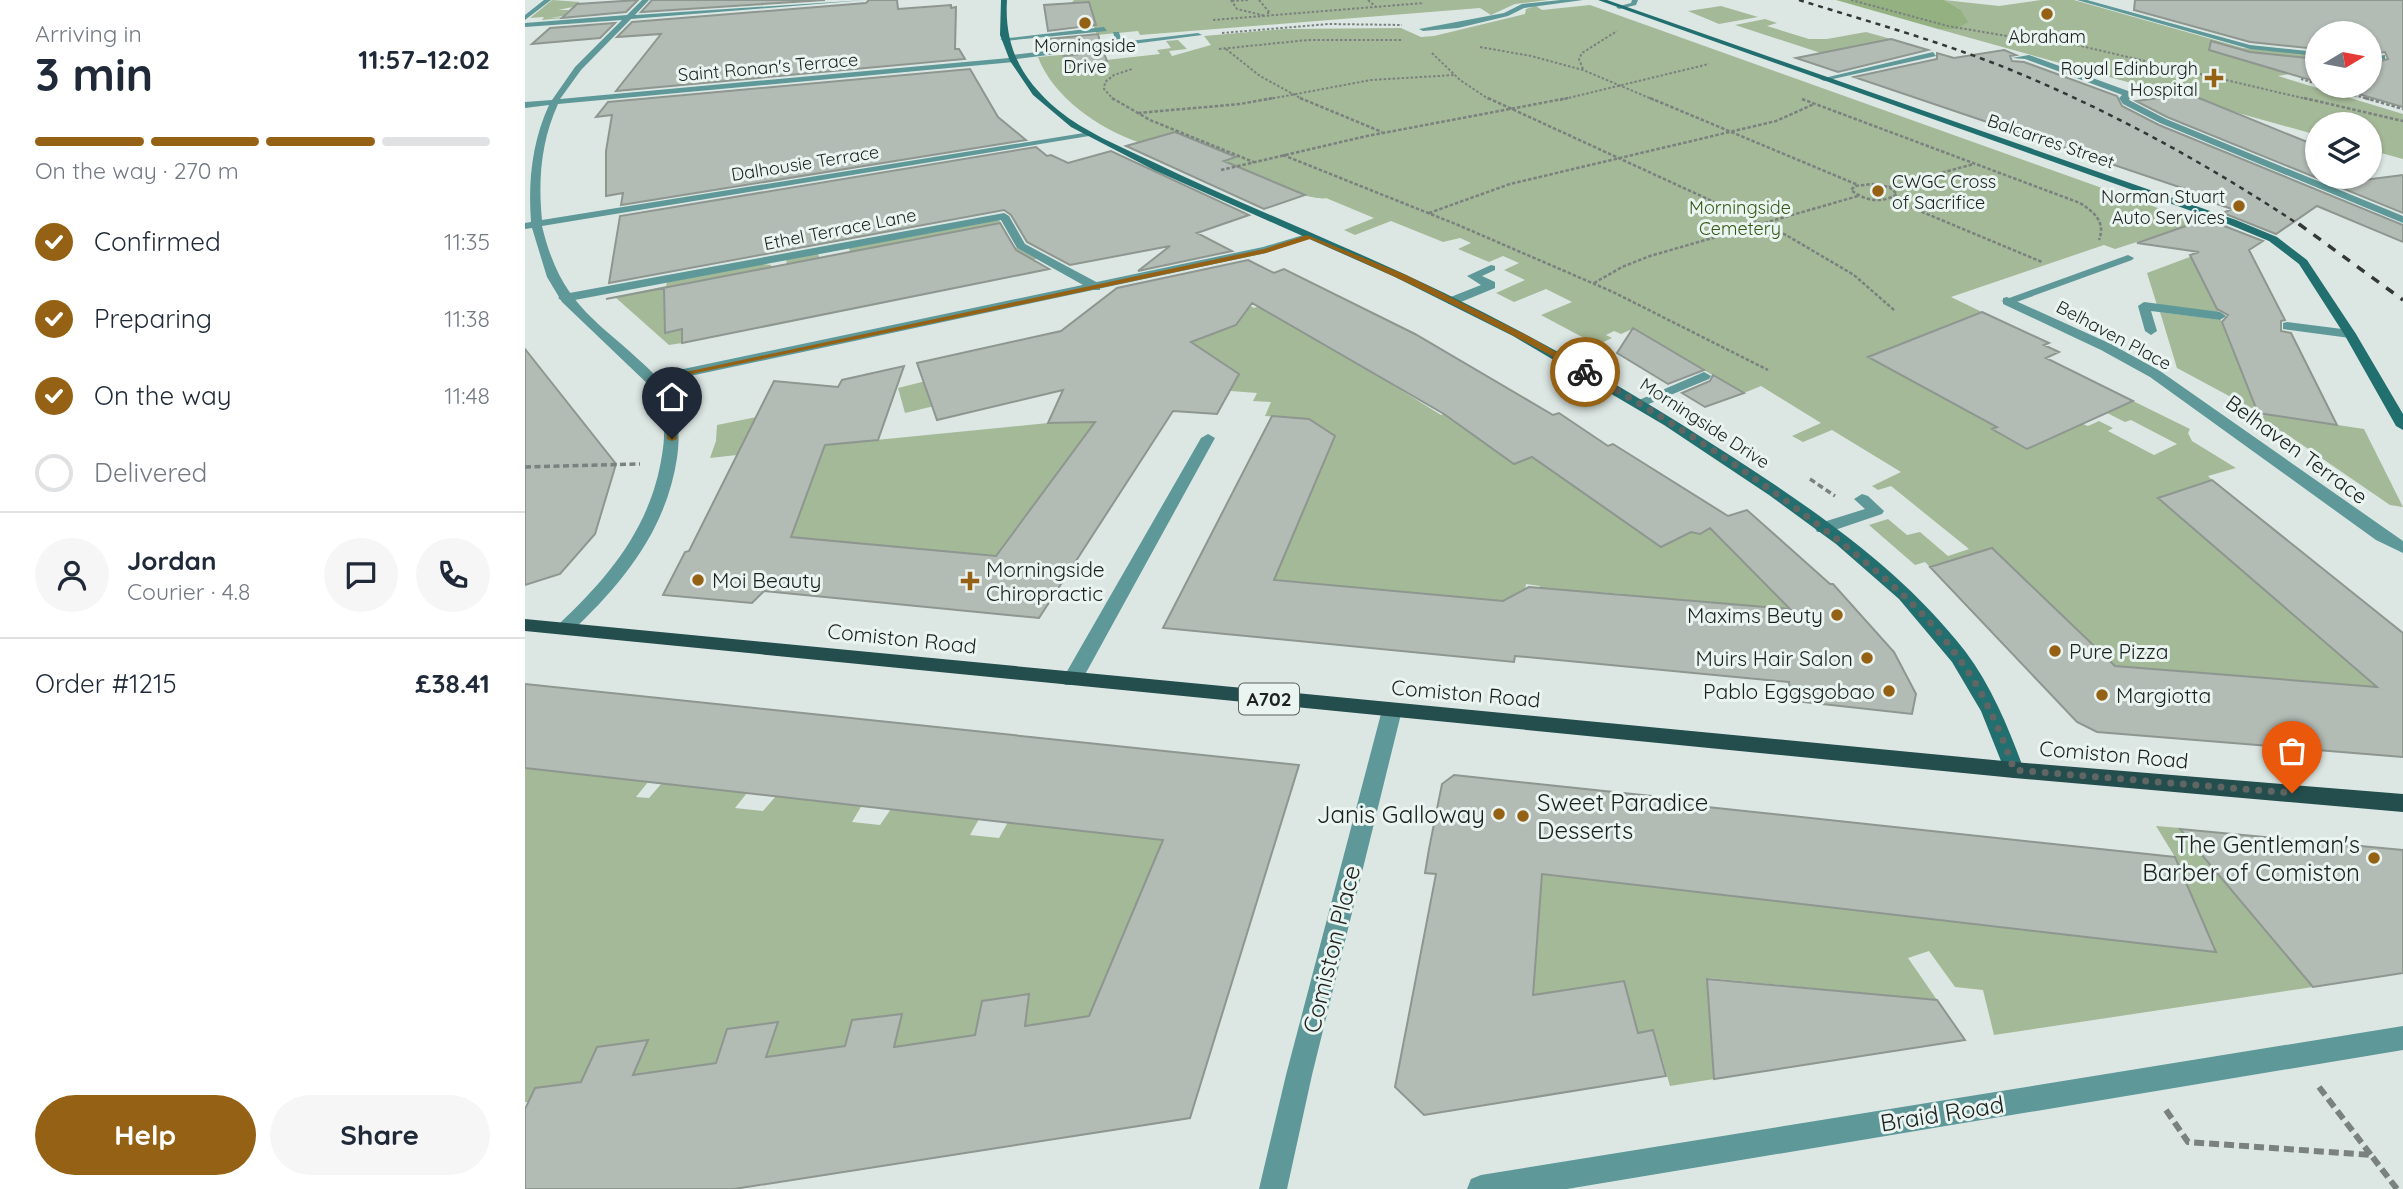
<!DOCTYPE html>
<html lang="en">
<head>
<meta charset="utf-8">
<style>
  body { margin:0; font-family:Quicksand,sans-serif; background:#f6f6f7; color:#1f2937; height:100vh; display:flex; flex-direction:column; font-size:26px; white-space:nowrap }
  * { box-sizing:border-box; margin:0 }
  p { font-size:23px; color:#747a83 }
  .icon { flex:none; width:38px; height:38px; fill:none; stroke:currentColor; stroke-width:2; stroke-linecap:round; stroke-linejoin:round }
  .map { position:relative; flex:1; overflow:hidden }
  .side { display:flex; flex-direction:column; background:#fff; width:525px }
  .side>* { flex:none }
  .needle { width:46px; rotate:80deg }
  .tools { position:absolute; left:1780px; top:21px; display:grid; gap:14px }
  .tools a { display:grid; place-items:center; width:77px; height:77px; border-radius:50%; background:#fff; box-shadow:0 2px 5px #0004; font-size:35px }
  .pin { position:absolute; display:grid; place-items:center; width:60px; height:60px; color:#fff; margin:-72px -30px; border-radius:50% 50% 50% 0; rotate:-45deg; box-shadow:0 0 7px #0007 }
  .pin .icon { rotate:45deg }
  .courier { position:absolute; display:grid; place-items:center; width:70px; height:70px; margin:-35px; border:5px solid #956215; border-radius:50%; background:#fff; color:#222; box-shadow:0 2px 9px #0007 }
  .headline em { font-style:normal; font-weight:700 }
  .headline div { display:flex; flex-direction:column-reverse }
  .headline { display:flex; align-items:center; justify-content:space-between; height:119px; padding:0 35px }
  h1 { font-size:46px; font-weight:700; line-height:52px }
  .bar { display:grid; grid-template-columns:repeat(4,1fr); gap:10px 7px; align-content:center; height:84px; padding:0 35px }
  .bar i { height:9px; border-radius:5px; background:#e0e1e3 }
  .bar .current { background:#956215 }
  .bar p { grid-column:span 4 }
  .line { display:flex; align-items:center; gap:18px; padding:0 35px; border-top:2px solid #e0e1e3 }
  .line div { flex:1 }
  .round { display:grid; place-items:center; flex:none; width:74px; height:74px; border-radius:37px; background:#f6f6f7 }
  ol { padding:0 35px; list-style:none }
  li { display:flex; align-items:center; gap:21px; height:77px }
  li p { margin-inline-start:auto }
  li .icon { padding:7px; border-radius:50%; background:#956215; color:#fff; stroke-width:4 }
  li:last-child { color:#747a83 }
  li i { width:38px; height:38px; border:4px solid #e0e1e3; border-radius:50% }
  .action { display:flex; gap:14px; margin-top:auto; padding:14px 35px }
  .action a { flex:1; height:80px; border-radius:42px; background:#956215; color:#fff; font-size:28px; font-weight:700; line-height:80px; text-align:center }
  .action a+a { background:#f6f6f7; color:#1f2937 }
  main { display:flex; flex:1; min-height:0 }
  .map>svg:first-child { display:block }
  .green { fill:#a4b997 }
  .forest { fill:#94b181 }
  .building { fill:#b3bbb5; stroke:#8e9690; stroke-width:2 }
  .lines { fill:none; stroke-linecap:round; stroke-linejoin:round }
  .path-far3 { stroke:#7a817f; stroke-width:2; stroke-dasharray:2.5 2; stroke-linecap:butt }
  .path-far2 { stroke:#7a817f; stroke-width:2.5; stroke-dasharray:3.5 2; stroke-linecap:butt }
  .path-far1 { stroke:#7a817f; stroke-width:3.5; stroke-dasharray:6 3.5; stroke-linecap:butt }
  .path { stroke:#7a817f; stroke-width:6; stroke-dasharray:10 5; stroke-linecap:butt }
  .lane { fill:#5e9898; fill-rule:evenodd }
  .street { fill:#5e9898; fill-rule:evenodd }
  .secondary { fill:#226f70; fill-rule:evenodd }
  .primary { fill:#244d4d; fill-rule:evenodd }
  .rail-far1 { stroke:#333836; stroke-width:2.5; stroke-dasharray:5 5; stroke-linecap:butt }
  .rail { stroke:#333836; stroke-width:3.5; stroke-dasharray:9 9; stroke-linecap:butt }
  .route { fill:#956215 }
  .done { stroke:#606664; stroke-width:7; stroke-dasharray:0 12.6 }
  .poi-dot { fill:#956215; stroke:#eaf4f1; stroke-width:2.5 }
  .labels { text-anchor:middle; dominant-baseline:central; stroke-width:6; stroke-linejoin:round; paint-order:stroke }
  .far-poi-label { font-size:18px; fill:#1d211f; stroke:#eaf4f1 }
  .far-street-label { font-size:18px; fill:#1d211f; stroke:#eaf4f1 }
  .far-park-label { font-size:18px; fill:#355915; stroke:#eaf4f1 }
  .shield { fill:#eaf4f1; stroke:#5a605e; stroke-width:2 }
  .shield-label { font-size:19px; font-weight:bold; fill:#1d211f }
  .street-label { font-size:21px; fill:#1d211f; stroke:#eaf4f1 }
  .poi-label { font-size:21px; fill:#1d211f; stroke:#eaf4f1; text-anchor:start }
  .near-poi-label { font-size:24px; fill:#1d211f; stroke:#eaf4f1; text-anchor:end }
  .near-street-label { font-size:24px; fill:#1d211f; stroke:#eaf4f1 }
</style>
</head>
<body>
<main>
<section class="side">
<div class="headline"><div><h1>3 min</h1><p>Arriving in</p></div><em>11:57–12:02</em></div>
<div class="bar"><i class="current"></i><i class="current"></i><i class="current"></i><i></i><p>On the way · 270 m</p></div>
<ol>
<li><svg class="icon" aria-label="check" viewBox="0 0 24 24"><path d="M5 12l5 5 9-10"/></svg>Confirmed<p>11:35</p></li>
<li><svg class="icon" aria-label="check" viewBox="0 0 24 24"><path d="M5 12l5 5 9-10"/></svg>Preparing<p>11:38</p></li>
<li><svg class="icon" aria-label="check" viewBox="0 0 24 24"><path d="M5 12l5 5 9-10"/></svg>On the way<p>11:48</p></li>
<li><i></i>Delivered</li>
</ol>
<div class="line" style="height:126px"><a class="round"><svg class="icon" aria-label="person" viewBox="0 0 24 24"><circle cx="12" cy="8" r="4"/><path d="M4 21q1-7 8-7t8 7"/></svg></a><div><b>Jordan</b><p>Courier · 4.8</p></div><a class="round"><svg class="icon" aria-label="chat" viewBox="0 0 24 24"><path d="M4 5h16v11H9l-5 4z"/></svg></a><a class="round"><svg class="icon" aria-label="phone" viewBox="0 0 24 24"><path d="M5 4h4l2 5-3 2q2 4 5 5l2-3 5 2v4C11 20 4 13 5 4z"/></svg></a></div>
<div class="line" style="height:91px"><div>Order #1215</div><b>£38.41</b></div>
<div class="action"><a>Help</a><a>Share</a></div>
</section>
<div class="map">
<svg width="1878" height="1189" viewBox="0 0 1878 1189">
  <rect width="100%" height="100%" fill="#dce7e4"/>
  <path class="green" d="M27,0L55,2L48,7L33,10H44L38,16L24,18L71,15L17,20L19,17L5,18Z
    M549,0H1023L990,4L966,15L955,8L615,35L613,31L572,35L565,17L564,2L546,3Z
    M1419,0L1474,6L1516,0H1549L1718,48L1792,55V69L1753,76L1878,114V159L1845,150L1844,124H1792V135L1413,29H1431L1435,9Z
    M1065,5L1717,238L1688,248L1643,232L1590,249L1579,245L1426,297L1457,312L1344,358L1405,390L1479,424L1467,429L1502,449L1558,424L1563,426L1574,421L1588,428L1583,431L1629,455L1652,444L1606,420L1600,422L1582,413L1608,401L1665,429L1663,433L1667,441L1711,468L1683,476L1687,480L1633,498L1845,681L1866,684L1850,689L1843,686L1590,666L1467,548L1405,567L1400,562L1390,565L1344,525L1363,519L1382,535L1395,532L1423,556L1444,549L1366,486L1353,490L1347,486L1376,472L1307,430L1278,442L1267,436L1296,423L1236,386L1219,393L1156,357L1121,370L1102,360L1134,345L1105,330L1096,334L1089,331L1081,335L1087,338L1072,345L1016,315L1047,302L1021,289L989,302L971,293L1000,280L979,270L994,263L978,256L964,262L933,249L946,243L935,238L918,242L866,221L830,235L819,230L849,218L801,198C789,203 706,171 687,165L710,157C681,153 639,151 613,142C573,128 528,97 513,57L557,53L560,56L541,59L545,65L564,63L568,69L585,67L581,60L635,54L632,50L646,48L641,41L653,40L662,49L644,51L647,56L686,45L679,36L759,29L876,28L896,37L909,36L1000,14L1001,9L1011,6L1017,10Z
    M1196,6L1233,17L1194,24L1163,11Z
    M1240,19L1252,23L1242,26L1284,39H1302L1341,32L1366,39L1299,54L1210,25Z
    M474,220L490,247L512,259L139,324L140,333L157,329V343L144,345L90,297L141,286L142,282L238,264L246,265L247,274L263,271L261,259L293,253L296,265L327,258L324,248Z
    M1670,255L1694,313L1632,305L1622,273Z
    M730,263L732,265L718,270L719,302L729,308L738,304L916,415L931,409L971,451L989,464L1011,455L1149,527H1186L1274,618L1183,620L1182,602L1153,599V617L1097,612L1098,594L1070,592L1069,610L1012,604L1015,586L1001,584L998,603L740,579L773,520L809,436L784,419L740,416L746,402L728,401L732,393L693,390L595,318L561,311L642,283Z
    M1635,312L1696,320L1732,411L1652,368Z
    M472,345L493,386L380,413L373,388L472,363L464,347Z
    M349,372L362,416L331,419L321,443L523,423L570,422L476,548L479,557L289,539L274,554L242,557L294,446L185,458L191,441L192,425L346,394L340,374Z
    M1739,414L1839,429L1878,507L1865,505L1760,433L1736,422Z
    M0,768L123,782L111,797L124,798L137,783L222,793L210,808L238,811L251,796L337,805L327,822L355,825L366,809L454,819L445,835L474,838L483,822L662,842L565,1016L514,1024L506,1034L500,1028L504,995L457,1001L450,1035L453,1042C428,1037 404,1042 379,1045L374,1052L362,1054L369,1044L376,1014L327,1021L319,1051L250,1055L244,1063L233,1065L241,1057L253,1023L203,1029L190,1064L119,1073L111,1081L100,1083L122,1040L72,1047L56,1081L57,1089L43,1091L40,1084L10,1088L3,1102H0Z
    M1631,826L1655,828L1788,987L1469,1035L1458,990L1430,987L1404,951L1383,958L1412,1000L1183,978L1189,1079L1145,1086L1129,1031L1113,1033L1099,981L1021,993L1000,1000L998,872L1690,951L1650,857Z"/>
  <path class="forest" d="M1311,0H1419L1435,9L1443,22L1431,29H1413Z"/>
  <path class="building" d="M113,0L101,12L37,18L52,4Z
    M127,0H300L116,12Z
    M344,0H372L373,9L426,5V8L431,7L430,49H434L440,59L91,91L136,34L92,37L107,22L341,3Z
    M1610,0H1878V107L1806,86H1844V64L1863,59L1860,52L1844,54V33H1792V49L1725,42L1609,10Z
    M564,2L571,25L523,31L519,5Z
    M90,23L75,38L7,44L25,28Z
    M573,34L575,42L526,48L524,39Z
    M1366,39L1403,50L1313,72L1271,58Z
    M1686,41L1725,52L1792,59V82L1684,50Z
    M1479,50L1491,55L1485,56L1487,61L1499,62L1592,96L1597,106L1634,125L1878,225V242L1792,206L1751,234L1698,213L1707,209L1659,193L1666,191L1329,77L1412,59V53L1429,58Z
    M578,51L582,61L545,65L539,56Z
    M445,69L473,117L501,140L96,205L98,193L81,196V151L87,115L71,117L83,102Z
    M1664,94L1792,146V178L1642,117L1611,101Z
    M650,132L711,157L699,161L780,195L739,209L601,146Z
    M511,147L522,156L526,155L543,163L586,151L724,215L672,233L707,251L613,271L645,246L545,265L502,242L486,215L479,210L84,283L95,216Z
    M1878,175V213L1807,184Z
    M1681,219L1738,241L1724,250L1760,320L1756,321V331L1766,333L1812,425L1733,413L1697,322L1703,315L1692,309L1665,255L1674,252L1612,243Z
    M475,223L491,250L524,269L157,343V329L140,333L139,288L81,299Z
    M723,260L749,273L759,269L890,334L1028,415L1034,413L1083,446L1088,444L1203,516L1222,510L1305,584H1308L1369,652L1391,694L1387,714L1279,702L1265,697L1264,682L990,656L989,662L638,628L747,416L784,419L810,436L749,580L978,601L1004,587L1265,609L1185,528L1175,534L1166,532L1136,547L1007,457L989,464L919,414L727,303L711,325L666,342L714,374L692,414L648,411L514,618L239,591L227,603L138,595L160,552L164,551L249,381L313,387L317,380L379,366L353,440L300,445L266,537L471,556L570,422L523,423L538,390L412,420L392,363L536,331L592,288Z
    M1457,312L1524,343L1519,345L1534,352L1521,358L1608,401L1502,449L1467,429L1472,427L1343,357Z
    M1108,328L1179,370L1143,384L1092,353Z
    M0,349L91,464L70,534L35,574L0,585Z
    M1188,375L1219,393L1180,407L1157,393L1185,381Z
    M1687,480L1878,633V757L1572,732L1552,722L1405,567L1467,548L1590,666L1852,687L1633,498Z
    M0,684L774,765L665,1118L209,1189H0V1109L10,1088L56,1082L72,1047L123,1040L108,1075L191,1063L202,1029L253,1022L241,1057L320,1046L327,1020L377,1014L369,1047L450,1035L457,1001L504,994L500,1026L564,1016L638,840L0,768Z
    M929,775L1126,796V801L1650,857L1691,952L1017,874L1008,995L1099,981L1113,1033L1128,1030L1141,1076L899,1115L870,1087L911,874L900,873L904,849L917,784Z
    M1655,829L1878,850V973L1788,987Z
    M1182,979L1412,1000L1440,1040L1189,1079Z"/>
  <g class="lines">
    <path class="path-far3" d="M706,0L712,9L741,16
      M734,0L745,13H742
      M843,0L851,7
      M1326,0L1423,26L1482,36
      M707,1L723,0
      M688,20L899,3
      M697,33L804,24L877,25
      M1539,42L1786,100
      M955,47L1006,56L1058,70L1129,100
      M694,49L783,40H877
      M701,49L735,76L779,100
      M907,53L935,80L965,100
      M1058,69L1054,59L1057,53L1092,31
      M1776,79L1792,84
      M1799,86L1846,100
      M589,100L579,89L580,82L589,75L607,69
      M739,100L846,80L930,75
      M1035,100L1184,64"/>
    <path class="path-far2" d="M587,98L625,120L731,163
      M775,98L857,132
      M963,98L1261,235L1329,275L1369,310
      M1125,98L1333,185
      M1779,98L1878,121
      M1840,98L1878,109
      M1277,99L1555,203C1569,212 1581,222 1574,240
      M613,113L715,104L748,98
      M758,155L933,225L1088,292L1243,370
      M696,170L842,136L1043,98
      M1348,184L1364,187L1372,194C1357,204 1340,201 1326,190L1330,186Z
      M1364,187L1449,164
      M1366,199L1517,262
      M904,213L985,184L1251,121L1289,104
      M1069,283L1097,267L1125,256L1333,196"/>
    <path class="path-far1" d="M0,467L115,464
      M1285,479L1310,496"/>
    <path class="path" d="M1794,1087L1846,1155
      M1641,1110L1663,1142L1846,1155L1872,1189"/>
    <path class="lane" d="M19,0H26L0,20V15Z
      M1107,0H1113L1111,5L1094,9L1091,7L1106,3Z
      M1552,0H1562L1725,45L1792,52V56L1725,49Z
      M579,27L582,31L479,41L475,39Z
      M588,32H594L598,46H592Z
      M1504,55L1606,92L1607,94L1600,96L1500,59L1487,58Z
      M1860,55V59L1844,61V57Z
      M479,213L484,216L500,244L575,284V290H567L492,248L476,220L39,302L33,298L39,294Z
      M1603,255L1609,258L1607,260L1486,304L1476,301Z
      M966,265L970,266V270L957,276L970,282V288L931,304H923V298L956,285L942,276Z
      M1619,302L1695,312L1701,316L1695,320L1626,311L1632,331L1626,335L1620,331L1613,306Z
      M1762,322L1825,330L1831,334L1825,338L1758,329V323Z
      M1179,372L1186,376L1184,379L1119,406H1109L1107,403Z
      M1337,494L1343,496L1359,511L1357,514L1304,532H1292L1290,528L1292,524L1340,509L1329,499Z"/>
    <path class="street" d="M117,0H124L110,15L341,0L106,19L56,70L35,99L484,58L487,55L673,33L677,35L492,59L489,62L33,104C16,141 13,180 17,220L565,132L570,135L17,226C37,310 75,320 130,375L738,247L785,233L790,236L741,253L137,382C153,406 156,430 152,458C141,531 97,584 45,633H33L30,629L33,625C84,577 126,527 137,455C141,432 140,408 127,388L37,302L22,277L7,228L0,229V223L6,222C3,181 7,142 24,105L0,108V102L27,100L50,67L97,20L0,27V23L102,15Z
      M1036,0H1058L999,8L983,16L933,28L898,31L894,29L979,13L997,4Z
      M1408,52L1411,56L1299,81L1295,79Z
      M1600,92L1607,94L1604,100L1641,119L1878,216V223L1635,123L1598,104L1594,98Z
      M1482,297L1586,344L1635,371L1878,541V553L1851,540L1625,377L1576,350L1478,304V298Z
      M683,434L690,438L557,680L554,685H540L537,680L676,438Z
      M867,703L874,705L877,710L787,1075L762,1189H734L761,1075L857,710L860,705Z
      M1878,1026V1050L1042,1189H942L946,1179L956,1175Z"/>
    <path class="secondary" d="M476,0H482C479,47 497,80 533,110C560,132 594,146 626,161C688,191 751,217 814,245C952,304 1081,374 1206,456C1291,511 1377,570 1440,651C1467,687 1484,729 1499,770L1496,776L1489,778L1482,776L1456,711L1427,662L1374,599L1311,544L1244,495L1139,425L988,336L870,277L629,170L546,127L508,95L485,61L475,35Z
      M1073,0H1082L1711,220L1752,237L1782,260L1831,334L1878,414V430L1871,426L1819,334L1774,264L1744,241L1703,224Z"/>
    <path class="primary" d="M0,619L1489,762L1878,794V812L1489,778L0,631Z"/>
    <path class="rail-far1" d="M1274,0C1345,22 1417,42 1486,70C1588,112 1684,165 1776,226"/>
    <path class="rail" d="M1774,224L1878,300"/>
  </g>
  <path class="route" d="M782,235L881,275L1007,338L1065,372L1057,373C969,323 878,279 785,239L741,253L133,381L147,402L152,439L147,441L142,439L138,402L123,380L739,249Z"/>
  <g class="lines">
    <path class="done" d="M1060,372C1145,420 1228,474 1305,534C1352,570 1401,611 1435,660C1459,693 1476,731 1489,770L1767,793"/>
  </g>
  <g class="poi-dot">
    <circle cx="1522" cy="14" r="7"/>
    <circle cx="560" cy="23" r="7"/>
    <path d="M1685.5 67.5h7v7h7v7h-7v7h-7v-7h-7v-7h7z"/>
    <circle cx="1353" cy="191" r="7"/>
    <circle cx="1714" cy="206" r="7"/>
    <circle cx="173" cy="580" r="7"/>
    <path d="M441.5 570.5h7v7h7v7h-7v7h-7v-7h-7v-7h7z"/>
    <circle cx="1312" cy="615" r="7"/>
    <circle cx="1530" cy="651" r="7"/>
    <circle cx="1342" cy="658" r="7"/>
    <circle cx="1364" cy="691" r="7"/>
    <circle cx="1577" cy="695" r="7"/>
    <circle cx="974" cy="814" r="7"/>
    <circle cx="998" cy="816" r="7"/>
    <circle cx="1849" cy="858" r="7"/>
  </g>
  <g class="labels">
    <g class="far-poi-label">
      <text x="1522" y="36">Abraham</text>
      <text x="560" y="45">Morningside<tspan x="560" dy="21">Drive</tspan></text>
      <text x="1673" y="68" text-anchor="end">Royal Edinburgh<tspan x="1673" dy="21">Hospital</tspan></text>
      <text x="1367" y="181" text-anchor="start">CWGC Cross<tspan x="1367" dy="21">of Sacrifice</tspan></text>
      <text x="1700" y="196" text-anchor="end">Norman Stuart<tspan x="1700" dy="21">Auto Services</tspan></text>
    </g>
    <g class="far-street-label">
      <text transform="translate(243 67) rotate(-5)">Saint Ronan's Terrace</text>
      <text transform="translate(1526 141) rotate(19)">Balcarres Street</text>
      <text transform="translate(280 163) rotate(-9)">Dalhousie Terrace</text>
      <text transform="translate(315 229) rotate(-11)">Ethel Terrace Lane</text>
      <text transform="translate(1589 335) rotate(28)">Belhaven Place</text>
      <text transform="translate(1180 423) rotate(33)">Morningside Drive</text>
    </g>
    <g class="far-park-label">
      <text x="1215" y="207">Morningside<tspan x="1215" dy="21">Cemetery</tspan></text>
    </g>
    <rect class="shield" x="714" y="683.5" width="60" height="31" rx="5"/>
    <g class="shield-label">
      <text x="744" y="699">A702</text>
    </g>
    <g class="street-label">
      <text transform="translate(1772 449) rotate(36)">Belhaven Terrace</text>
      <text transform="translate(377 638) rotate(6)">Comiston Road</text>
      <text transform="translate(941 693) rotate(5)">Comiston Road</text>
      <text transform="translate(1589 754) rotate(5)">Comiston Road</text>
    </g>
    <g class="poi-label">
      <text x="461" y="569">Morningside<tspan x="461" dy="24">Chiropractic</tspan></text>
      <text x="187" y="580">Moi Beauty</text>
      <text x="1298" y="615" text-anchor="end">Maxims Beuty</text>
      <text x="1544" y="651">Pure Pizza</text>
      <text x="1328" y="658" text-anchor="end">Muirs Hair Salon</text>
      <text x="1350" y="691" text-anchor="end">Pablo Eggsgobao</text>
      <text x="1591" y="695">Margiotta</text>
    </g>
    <g class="near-poi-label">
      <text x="1012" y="802" text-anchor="start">Sweet Paradice<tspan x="1012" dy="28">Desserts</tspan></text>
      <text x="960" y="814">Janis Galloway</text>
      <text x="1835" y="844">The Gentleman's<tspan x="1835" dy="28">Barber of Comiston</tspan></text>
    </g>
    <g class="near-street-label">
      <text transform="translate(806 949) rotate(-76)">Comiston Place</text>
      <text transform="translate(1417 1113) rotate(-9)">Braid Road</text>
    </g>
  </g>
</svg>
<div class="tools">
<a><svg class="needle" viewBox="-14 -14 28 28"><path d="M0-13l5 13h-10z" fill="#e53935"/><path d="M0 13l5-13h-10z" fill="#747a83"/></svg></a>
<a><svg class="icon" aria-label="layers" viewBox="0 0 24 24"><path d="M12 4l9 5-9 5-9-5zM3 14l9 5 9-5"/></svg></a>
</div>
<div class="pin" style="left:1767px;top:793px;background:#ea580c"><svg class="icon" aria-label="bag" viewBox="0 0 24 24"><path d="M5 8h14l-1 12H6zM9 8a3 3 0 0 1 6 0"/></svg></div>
<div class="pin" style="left:147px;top:439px;background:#1f2937"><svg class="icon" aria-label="home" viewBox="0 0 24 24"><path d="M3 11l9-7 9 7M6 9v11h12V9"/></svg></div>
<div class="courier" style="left:1060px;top:372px"><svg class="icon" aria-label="bike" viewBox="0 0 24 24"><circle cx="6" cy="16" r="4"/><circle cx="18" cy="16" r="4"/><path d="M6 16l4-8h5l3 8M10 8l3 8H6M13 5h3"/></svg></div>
</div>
</main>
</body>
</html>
